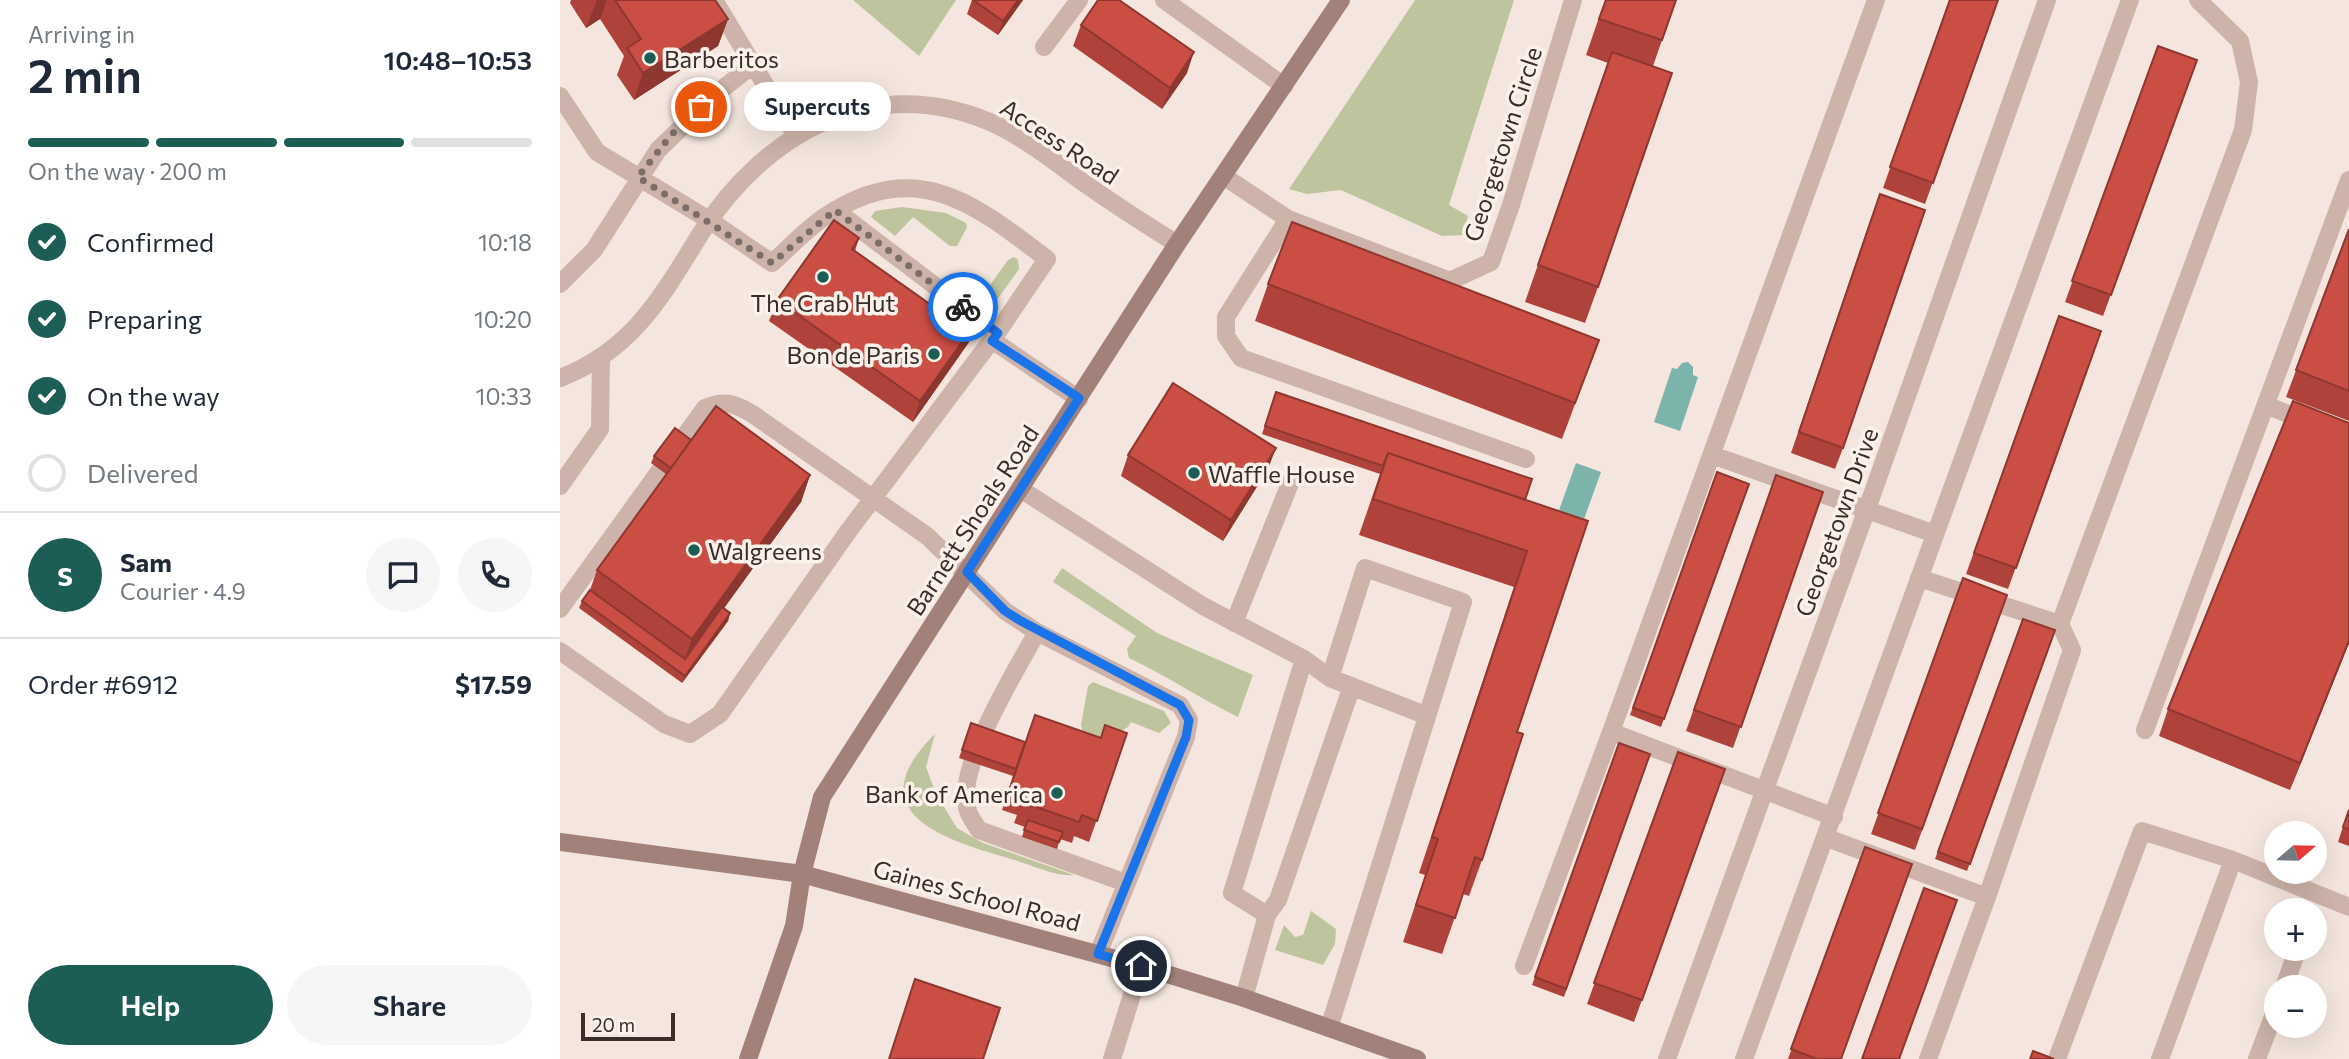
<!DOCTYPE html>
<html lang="en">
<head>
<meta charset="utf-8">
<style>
  body { margin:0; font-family:Commissioner,sans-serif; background:#f6f6f7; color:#1f2937; height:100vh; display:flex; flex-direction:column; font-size:26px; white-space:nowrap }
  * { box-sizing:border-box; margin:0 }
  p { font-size:23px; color:#747a83 }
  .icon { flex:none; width:38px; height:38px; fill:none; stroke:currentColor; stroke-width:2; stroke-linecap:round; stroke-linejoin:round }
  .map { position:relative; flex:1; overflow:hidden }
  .sheet { display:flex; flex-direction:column; background:#fff; width:560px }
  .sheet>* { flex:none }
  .needle { width:46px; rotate:70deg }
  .controls { position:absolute; left:1704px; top:821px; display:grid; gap:14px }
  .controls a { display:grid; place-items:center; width:63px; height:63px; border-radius:50%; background:#fff; box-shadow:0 7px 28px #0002; font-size:35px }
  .scale { position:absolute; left:21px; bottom:18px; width:94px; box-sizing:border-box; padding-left:7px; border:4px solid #3a2c29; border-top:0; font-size:19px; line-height:24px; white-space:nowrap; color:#3a2c29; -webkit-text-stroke:5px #fbf1eb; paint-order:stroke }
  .pin { position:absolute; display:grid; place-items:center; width:60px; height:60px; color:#fff; margin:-30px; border:4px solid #fff; border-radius:50%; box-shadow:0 2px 7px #0007 }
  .courier { position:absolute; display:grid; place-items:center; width:70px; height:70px; margin:-35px; border:5px solid #1a73e8; border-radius:50%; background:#fff; color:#222; box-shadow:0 2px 9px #0007 }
  .bubble { position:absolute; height:49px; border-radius:24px; background:#fff; box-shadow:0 7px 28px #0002; font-size:23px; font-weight:600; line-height:49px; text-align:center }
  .head em { font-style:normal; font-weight:600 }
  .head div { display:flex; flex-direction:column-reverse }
  .head { display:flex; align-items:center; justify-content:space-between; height:119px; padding:0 28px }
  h1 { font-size:46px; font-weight:600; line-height:52px }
  .bar { display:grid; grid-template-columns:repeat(4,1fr); gap:10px 7px; align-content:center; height:84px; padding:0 28px }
  .bar i { height:9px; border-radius:5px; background:#e0e1e3 }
  .bar .selected { background:#1c5e56 }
  .bar p { grid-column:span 4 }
  .line { display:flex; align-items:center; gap:18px; padding:0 28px; border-top:2px solid #e0e1e3 }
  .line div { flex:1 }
  .round { display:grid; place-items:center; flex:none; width:74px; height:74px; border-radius:37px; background:#f6f6f7 }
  ol { padding:0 28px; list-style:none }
  li { display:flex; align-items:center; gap:21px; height:77px }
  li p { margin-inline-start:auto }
  li .icon { padding:7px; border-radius:50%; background:#1c5e56; color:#fff; stroke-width:4 }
  li:last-child { color:#747a83 }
  li i { width:38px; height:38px; border:4px solid #e0e1e3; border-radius:50% }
  .button { display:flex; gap:14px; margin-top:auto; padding:14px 28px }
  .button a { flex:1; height:80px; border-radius:42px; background:#1c5e56; color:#fff; font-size:28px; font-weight:600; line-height:80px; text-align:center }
  .button a+a { background:#f6f6f7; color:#1f2937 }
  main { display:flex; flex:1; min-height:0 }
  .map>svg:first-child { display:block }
  .green { fill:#bec49d }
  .water { fill:#7cb3ab }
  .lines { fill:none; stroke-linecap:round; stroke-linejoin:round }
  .lane { stroke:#cdb3a9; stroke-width:18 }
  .street { stroke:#cdb3a9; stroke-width:18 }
  .secondary { stroke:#a1817a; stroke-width:18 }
  .wall { fill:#af433b }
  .shaded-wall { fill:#8e3730 }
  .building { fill:#cb4e45; stroke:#8e3730; stroke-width:2 }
  .done { stroke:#7b6d68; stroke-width:7; stroke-dasharray:0 12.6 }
  .route { stroke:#1a73e8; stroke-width:9 }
  .poi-dot { fill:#1c5e56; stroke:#fbf1eb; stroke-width:2.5 }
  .labels { text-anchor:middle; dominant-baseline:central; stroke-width:7; stroke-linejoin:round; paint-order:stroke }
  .poi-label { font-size:24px; fill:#3a2c29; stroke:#fbf1eb; text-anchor:start }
  .street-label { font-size:24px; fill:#3a2c29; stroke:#fbf1eb }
</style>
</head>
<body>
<main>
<section class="sheet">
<div class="head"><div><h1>2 min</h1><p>Arriving in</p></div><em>10:48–10:53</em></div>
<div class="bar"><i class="selected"></i><i class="selected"></i><i class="selected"></i><i></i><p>On the way · 200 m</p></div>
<ol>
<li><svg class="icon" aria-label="check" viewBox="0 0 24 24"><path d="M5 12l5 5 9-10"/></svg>Confirmed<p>10:18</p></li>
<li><svg class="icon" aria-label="check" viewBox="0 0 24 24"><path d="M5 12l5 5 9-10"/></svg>Preparing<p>10:20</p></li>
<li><svg class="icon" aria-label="check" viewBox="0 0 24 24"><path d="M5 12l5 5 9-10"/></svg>On the way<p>10:33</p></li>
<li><i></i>Delivered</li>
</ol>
<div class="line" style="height:126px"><b class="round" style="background:#1c5e56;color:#fff">S</b><div><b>Sam</b><p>Courier · 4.9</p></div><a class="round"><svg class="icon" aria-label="chat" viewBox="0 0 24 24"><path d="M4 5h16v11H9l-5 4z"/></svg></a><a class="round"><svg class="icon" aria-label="phone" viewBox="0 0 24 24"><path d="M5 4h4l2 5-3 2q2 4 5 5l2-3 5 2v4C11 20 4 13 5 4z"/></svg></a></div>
<div class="line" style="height:91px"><div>Order #6912</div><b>$17.59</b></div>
<div class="button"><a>Help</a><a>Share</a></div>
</section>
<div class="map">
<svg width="1789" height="1059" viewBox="0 0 1789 1059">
  <rect width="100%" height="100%" fill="#f4e6de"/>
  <path class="green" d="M293,0H396L359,56Z
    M855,0H954L889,205L908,216L904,235L882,236L781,190L747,194L729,189Z
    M342,207L386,213L406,223L407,227L397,246H390L353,217L335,236L311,217L315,211Z
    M454,257L458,260L459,269L436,301L427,303L423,295L448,260Z
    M502,568L597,633L693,675L678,717C641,699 607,676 569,658L567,649L576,636L493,582Z
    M533,682L604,711L611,723L599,733L571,722L568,727L548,739L523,734L521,725L528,686Z
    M375,734L366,767L376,794L397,828L423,843L514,875C495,877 470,864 451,859C385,840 295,813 375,734Z
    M751,911L776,929L775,944L763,965L715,950L724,925L735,937L743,935Z"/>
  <path class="water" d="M1128,362L1133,367V375L1138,377L1120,431L1094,422L1112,368L1117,369L1122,363Z
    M1016,463L1041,472L1023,522L998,513Z"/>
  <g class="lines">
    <path class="lane" d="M154,0L236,136
      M604,0L724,86
      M484,47L519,0
      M0,96L37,152L149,220L212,263C230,247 248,227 269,214C358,157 416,205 487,259L437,333L287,533L160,714L130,734L104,724L0,651
      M275,210L437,333
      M728,219L666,317V336L681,358L966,459
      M0,284L34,250L98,150L156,94L194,64
      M432,340L519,399
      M1706,405L1789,439
      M1152,455L1375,534
      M0,486L40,429L41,357
      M462,490L643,606L744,659L770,678L865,715
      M1359,578L1500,624L1683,130L1689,82L1680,41L1638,0
      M0,609L145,408C164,400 173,403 191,413L367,536L445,611L477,632L620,705L629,720L626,737L538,954
      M674,623L731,481
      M477,632C457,669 393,771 408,811C410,817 415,824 419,830L566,883
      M1585,730L1789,180
      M1051,732L1316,0
      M1267,838L1427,897L1512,650L1500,624
      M707,915L672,893L744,659
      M964,966L1051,732L1274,817
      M1724,987L1738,948
      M684,998L707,915L718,900L792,686
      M769,1028L903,602L805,568L770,678
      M552,1059L581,966
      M1368,1059L1427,897
      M1497,1059L1582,831L1673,860L1789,907
      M1600,1059L1673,860
      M1697,1059L1717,1006"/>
    <path class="street" d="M665,177L728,219L890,281L931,262L951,205L1013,0
      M0,378C73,350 102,296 141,233C205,133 312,72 430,122C464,137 494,161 524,183C554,204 585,224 617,244
      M1107,1059L1307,509L1487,0
      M1184,1059L1570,0"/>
    <path class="secondary" d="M0,842L242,874L581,966L684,998L857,1059
      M188,1059L234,926L242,874L262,797L617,244L781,0"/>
  </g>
  <path class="wall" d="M11,0H155L168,19L158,46L74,100L57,75L64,56L40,19L26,28L10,3Z
    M412,0H463L438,35L407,14Z
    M1045,0H1116L1093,66L1038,287L1025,323L965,302L1048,63L1026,55Z
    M1389,0H1438L1365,204L1323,188Z
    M521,25L627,73L602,109L513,46Z
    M1598,46L1637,60L1543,316L1505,302Z
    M1312,215L1283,448L1275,469L1231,453Z
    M1789,229V421L1726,397Z
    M299,238L295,251L384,314L409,342L353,422L209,321L217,300Z
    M708,284L1039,340L1002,439L695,321Z
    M1499,316L1541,331L1448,589L1406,574Z
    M716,392L965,500L1028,521L957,732L922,860L909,896L903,894L882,954L843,942L865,875L859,873L954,587L799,535L820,474L702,434Z
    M1789,423V643L1730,790L1599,736L1608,709Z
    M131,440L250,475L241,502L164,608L170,613L168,621L122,683L19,608L22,601L30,590L37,570L106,474L91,463L94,456Z
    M568,455L708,469L663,541L561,476Z
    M1157,472L1189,484L1101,727L1070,715Z
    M1216,475L1263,492L1173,748L1126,731Z
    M1403,578L1447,595L1355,850L1311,834Z
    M1463,619L1495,630L1407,871L1375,859Z
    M411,723L465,742L541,738L567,733L529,842L514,836L512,843L500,839L497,849L462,837L465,827L454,823L457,815L442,810L453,776L399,758Z
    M1059,743L1090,754L1004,997L972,985Z
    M1118,752L1165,769L1074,1022L1027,1004Z
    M1789,808V846L1778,842Z
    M1305,847L1281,1059H1228Z"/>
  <path class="shaded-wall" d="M37,0H47L40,19L26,28Z
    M458,0H463L438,35L443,21Z
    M168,19L158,46L74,100L83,73Z
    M634,52L627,73L602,109L610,88Z
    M417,321L409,342L353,422L360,401Z
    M716,448L708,469L663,541L671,520Z
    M250,475L241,502L122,666L132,639Z
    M170,613L168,621L122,683L125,676Z
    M1789,640V643L1730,790L1740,763Z"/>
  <path class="building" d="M55,0H155L168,19L83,73L67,48L81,39Z
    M413,0H458L443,21Z
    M538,0H559L634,52L610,88L521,25Z
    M1046,0H1116L1102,40L1039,19Z
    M1390,0H1438L1373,183L1330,167Z
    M1598,46L1637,60L1551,295L1512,281Z
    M1052,52L1112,73L1038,287L978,265Z
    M1320,194L1365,210L1283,448L1239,432Z
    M274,220L299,238L292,249L384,314L392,303L417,321L360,401L217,300Z
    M732,222L1039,340L1015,403L708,284Z
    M1789,229V391L1736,370Z
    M1499,316L1541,331L1456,568L1414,553Z
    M613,383L716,448L671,520L568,455Z
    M716,392L972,479L965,500L828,453L823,466L705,426Z
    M1733,401L1789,423V640L1740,763L1608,709Z
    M156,406L250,475L132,639L37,570Z
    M115,428L131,440L111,468L94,456Z
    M828,453L1028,521L957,732L963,734L922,860L915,857L895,918L856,905L878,839L872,837L967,551L813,499Z
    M1157,472L1189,484L1104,719L1073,708Z
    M1216,475L1263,492L1181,727L1134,710Z
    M1403,578L1447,595L1362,829L1318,813Z
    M30,590L125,659L162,607L170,613L125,676L22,601Z
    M1463,619L1495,630L1410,864L1378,852Z
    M475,715L541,738L545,725L567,733L537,821L522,815L519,822L462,802L465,794L450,788Z
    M411,723L465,742L456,769L402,750Z
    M1059,743L1090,754L1006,989L975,977Z
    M1118,752L1165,769L1082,1000L1034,983Z
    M1789,810V830L1783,827Z
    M468,820L503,832L499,842L464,830Z
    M1305,847L1352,864L1281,1059H1257L1231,1049Z
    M1364,888L1397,900L1339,1059H1302Z
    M355,979L440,1008L423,1059H329Z
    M1473,1051L1494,1059H1470Z"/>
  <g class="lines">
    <path class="done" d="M141,107L112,134L78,177L212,263L275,210L403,307"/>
    <path class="route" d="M403,307L438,333L432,341L519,398L407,572L445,611L461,621L620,705L629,720L626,737L538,954L581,966"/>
  </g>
  <g class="poi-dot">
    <circle cx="90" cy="58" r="7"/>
    <circle cx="263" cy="277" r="7"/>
    <circle cx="374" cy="354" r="7"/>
    <circle cx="634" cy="473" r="7"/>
    <circle cx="134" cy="550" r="7"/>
    <circle cx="497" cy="793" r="7"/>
  </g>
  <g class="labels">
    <g class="poi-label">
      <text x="104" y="58">Barberitos</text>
      <text x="263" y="302" text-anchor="middle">The Crab Hut</text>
      <text x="360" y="354" text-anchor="end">Bon de Paris</text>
      <text x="648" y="473">Waffle House</text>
      <text x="148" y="550">Walgreens</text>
      <text x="483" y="793" text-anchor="end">Bank of America</text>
    </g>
    <g class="street-label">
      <text transform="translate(500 141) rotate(33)">Access Road</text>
      <text transform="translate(942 144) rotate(-72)">Georgetown Circle</text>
      <text transform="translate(412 520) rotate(-57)">Barnett Shoals Road</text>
      <text transform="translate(1276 522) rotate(-70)">Georgetown Drive</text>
      <text transform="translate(417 895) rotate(15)">Gaines School Road</text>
    </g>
  </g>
</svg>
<div class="controls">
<a><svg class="needle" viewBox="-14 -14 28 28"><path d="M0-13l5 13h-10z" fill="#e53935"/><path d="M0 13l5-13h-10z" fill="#747a83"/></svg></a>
<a>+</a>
<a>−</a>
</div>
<div class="scale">20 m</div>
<div class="pin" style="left:141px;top:107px;background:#ea580c"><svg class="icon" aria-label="bag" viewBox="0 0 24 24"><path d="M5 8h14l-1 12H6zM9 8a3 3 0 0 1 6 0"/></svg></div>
<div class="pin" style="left:581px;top:966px;background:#1f2937"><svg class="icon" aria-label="home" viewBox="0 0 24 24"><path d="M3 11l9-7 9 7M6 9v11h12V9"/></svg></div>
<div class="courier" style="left:403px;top:307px"><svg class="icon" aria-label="bike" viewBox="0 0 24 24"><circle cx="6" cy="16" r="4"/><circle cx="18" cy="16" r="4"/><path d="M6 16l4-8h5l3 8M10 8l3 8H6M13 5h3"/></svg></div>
<div class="bubble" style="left:184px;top:82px;width:147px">Supercuts</div>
</div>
</main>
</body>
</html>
